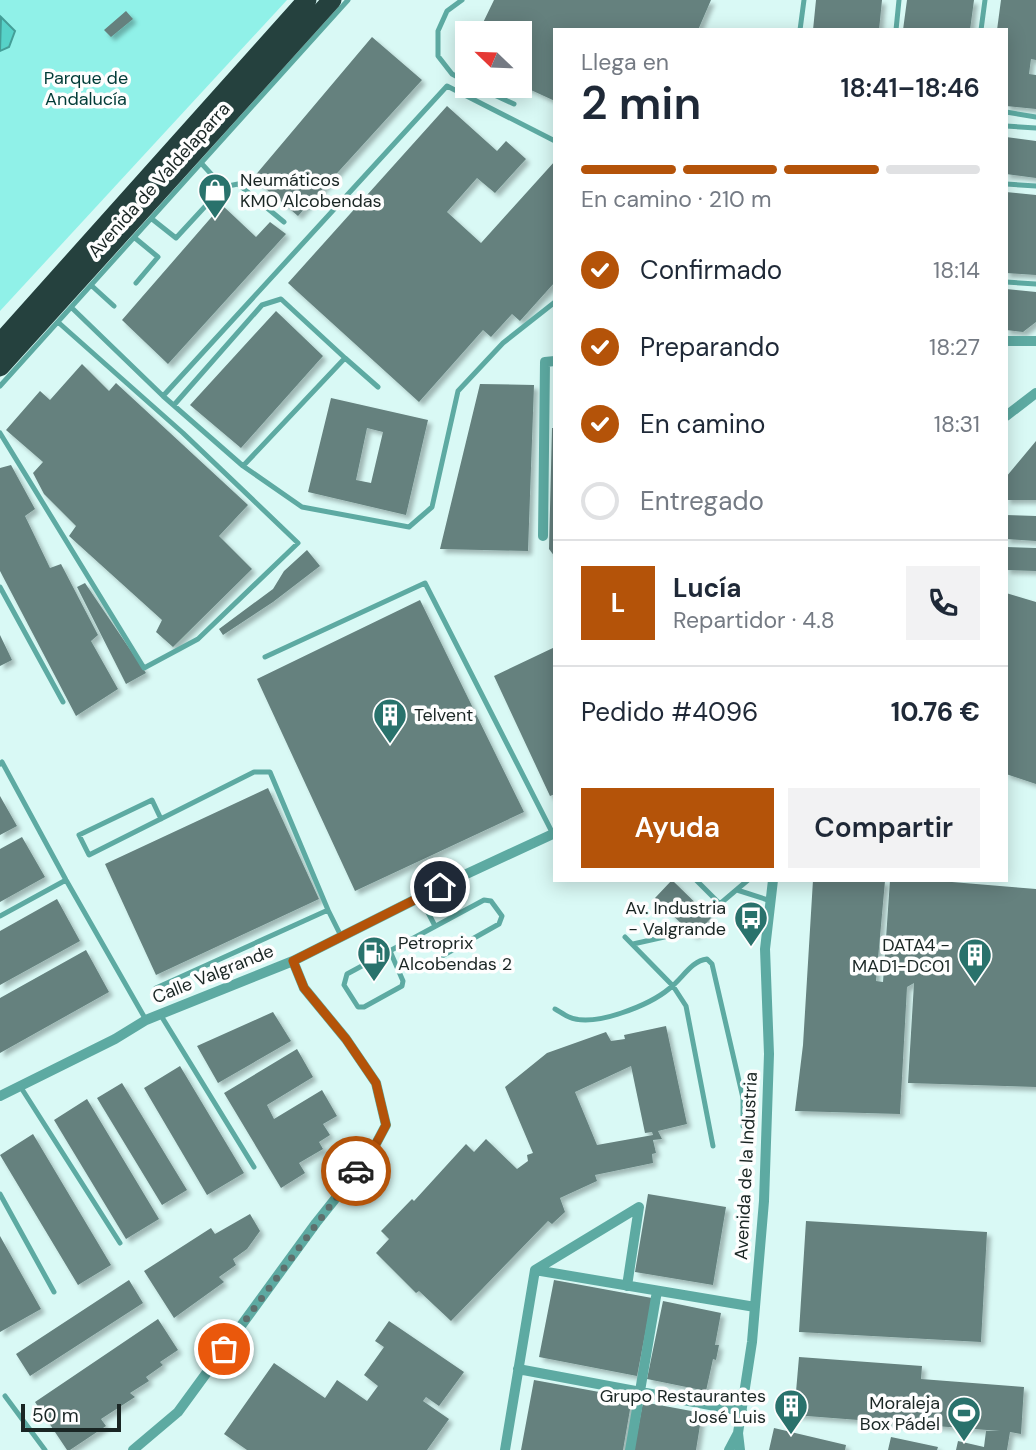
<!DOCTYPE html>
<html lang="es">
<head>
<meta charset="utf-8">
<style>
  body { margin:0; font-family:"DM Sans",sans-serif; background:#f2f2f3; color:#1f2937; height:100vh; display:flex; flex-direction:column; font-size:26px; white-space:nowrap }
  * { box-sizing:border-box; margin:0 }
  p { font-size:23px; color:#747a83 }
  .icon { flex:none; width:38px; height:38px; fill:none; stroke:currentColor; stroke-width:2; stroke-linecap:round; stroke-linejoin:round }
  .map { position:relative; flex:1; overflow:hidden }
  .side { position:absolute; left:553px; top:28px; width:455px; height:854px; display:flex; flex-direction:column; background:#fff; border-radius:0px; box-shadow:0 4px 18px #0003 }
  .side>* { flex:none }
  .needle { width:46px; rotate:293deg }
  .buttons { position:absolute; left:455px; top:21px; display:grid; gap:14px }
  .buttons a { display:grid; place-items:center; width:77px; height:77px; border-radius:0px; background:#fff; box-shadow:0 4px 18px #0003; font-size:35px }
  .scale { position:absolute; left:21px; bottom:18px; width:100px; box-sizing:border-box; padding-left:7px; border:4px solid #1a2624; border-top:0; font-size:19px; line-height:24px; white-space:nowrap; color:#1a2624; -webkit-text-stroke:5px #fefefe; paint-order:stroke }
  .pin { position:absolute; display:grid; place-items:center; width:60px; height:60px; color:#fff; margin:-30px; border:4px solid #fff; border-radius:50%; box-shadow:0 2px 7px #0007 }
  .courier { position:absolute; display:grid; place-items:center; width:70px; height:70px; margin:-35px; border:5px solid #b45309; border-radius:50%; background:#fff; color:#222; box-shadow:0 2px 9px #0007 }
  .headline em { font-style:normal; font-weight:600 }
  .headline div { display:flex; flex-direction:column-reverse }
  .headline { display:flex; align-items:center; justify-content:space-between; height:119px; padding:0 28px }
  h1 { font-size:46px; font-weight:600; line-height:52px }
  .bar { display:grid; grid-template-columns:repeat(4,1fr); gap:10px 7px; align-content:center; height:84px; padding:0 28px }
  .bar i { height:9px; border-radius:5px; background:#e0e1e3 }
  .bar .selected { background:#b45309 }
  .bar p { grid-column:span 4 }
  .line { display:flex; align-items:center; gap:18px; padding:0 28px; border-top:2px solid #e0e1e3 }
  .line div { flex:1 }
  .round { display:grid; place-items:center; flex:none; width:74px; height:74px; border-radius:0px; background:#f2f2f3 }
  ol { padding:0 28px; list-style:none }
  li { display:flex; align-items:center; gap:21px; height:77px }
  li p { margin-inline-start:auto }
  li .icon { padding:7px; border-radius:50%; background:#b45309; color:#fff; stroke-width:4 }
  li:last-child { color:#747a83 }
  li i { width:38px; height:38px; border:4px solid #e0e1e3; border-radius:50% }
  .cta { display:flex; gap:14px; margin-top:auto; padding:14px 28px }
  .cta a { flex:1; height:80px; border-radius:0px; background:#b45309; color:#fff; font-size:28px; font-weight:600; line-height:80px; text-align:center }
  .cta a+a { background:#f2f2f3; color:#1f2937 }
  .map>svg:first-child { display:block }
  .green { fill:#90f1e8 }
  .water { fill:#56d2c8; stroke:#449e97; stroke-width:2 }
  .building { fill:#65817e; fill-rule:evenodd; filter:url(#shadow) }
  .lines { fill:none; stroke-linecap:round; stroke-linejoin:round }
  .lane { stroke:#5daaa2; stroke-width:5 }
  .street { stroke:#5daaa2; stroke-width:10 }
  .highway { stroke:#25413e; stroke-width:19 }
  .done { stroke:#5d706d; stroke-width:7; stroke-dasharray:0 12.6 }
  .route { stroke:#b45309; stroke-width:9 }
  .labels { text-anchor:middle; dominant-baseline:central; stroke-width:7; stroke-linejoin:round; paint-order:stroke }
  .park-label { font-size:18px; fill:#003b37; stroke:#fefefe }
  .street-label { font-size:18px; fill:#1a2624; stroke:#fefefe }
  .poi-label { font-size:18px; fill:#1a2624; stroke:#fefefe; text-anchor:end }
</style>
</head>
<body>
<div class="map">
<svg width="1036" height="1450" viewBox="0 0 1036 1450">
  <defs>
    <filter id="shadow"><feDropShadow dx="4" dy="4" stdDeviation="2" flood-color="#0004"/></filter>
  </defs>
  <rect width="100%" height="100%" fill="#d9f9f5"/>
  <path class="green" d="M0,0H287L0,311Z"/>
  <path class="water" d="M1,17L15,31L9,47L0,51Z"/>
  <path class="building" d="M494,0H711L698,30H555V101L520,85V33H478Z
    M816,0H882L879,30H813Z
    M907,0H974L970,30H903Z
    M1001,0H1036V60L1031,59L1029,74L1036,75V109L1006,106V30H997Z
    M126,11L133,19L111,37L104,30Z
    M372,37L422,80L298,216L253,178Z
    M447,106L497,151L506,141L526,159L495,193L477,178L447,212L481,243L555,161V282L520,321L512,314L491,337L483,330L419,402L288,283Z
    M1006,137L1036,141V178L1006,174Z
    M1006,192L1036,195V275L1006,273Z
    M222,205L256,237L270,222L286,234L168,364L122,320Z
    M1006,289L1036,292V322L1023,332L1006,330Z
    M276,311L323,356L241,448L190,405Z
    M82,364L109,391L116,383L248,505L219,536L252,569L173,647L156,632L162,620L69,536L76,526L44,494L33,473L43,462L6,430L40,391L50,400Z
    M480,384L534,385L528,551L440,549Z
    M331,398L428,420L406,515L308,492ZM367,428L383,432L371,483L356,480Z
    M552,428H555V557L549,549Z
    M1036,441V500H1006V477Z
    M11,465L35,509L25,516L50,568L61,564L98,635L91,641L118,689L76,716L0,571V468Z
    M1006,515L1036,516V541L1006,539Z
    M1006,547L1036,548V571L1006,570Z
    M307,550L320,566L273,602L223,635L219,629L273,589L284,571Z
    M85,583L146,673L126,684L77,587Z
    M1006,593L1036,602V784L1006,774Z
    M420,600L524,812L355,891L257,679Z
    M0,635L12,660L0,666Z
    M555,647V794L550,796L494,676Z
    M268,788L319,899L156,975L105,864Z
    M0,796L17,826L0,835Z
    M22,837L45,877L0,902V849Z
    M672,880L711,918L694,936L655,898Z
    M813,880L885,881L876,981L883,982L890,880L919,882V880H952V882L1036,889V1087L908,1083L914,983L907,987L900,1114L795,1111L803,1045Z
    M57,899L80,941L0,985V931Z
    M86,950L109,992L0,1053V998Z
    M273,1012L291,1041L218,1083L197,1046Z
    M666,1026L687,1124L658,1131L662,1139L653,1140L656,1153L652,1154L653,1163L595,1175L597,1181L560,1198L565,1212L552,1224L548,1221L451,1321L419,1291L416,1293L376,1253L389,1239L381,1231L412,1199L414,1201L466,1144L474,1152L486,1139L517,1169L528,1161L527,1155L533,1153L505,1087L547,1053L606,1032L611,1041L625,1039L624,1035ZM631,1066L645,1133L652,1132L653,1135L597,1145L575,1092Z
    M297,1049L313,1077L267,1105L274,1119L322,1090L337,1116L323,1124L330,1135L319,1142L323,1149L299,1163L305,1173L281,1188L224,1093Z
    M180,1066L244,1173L207,1195L144,1088Z
    M122,1083L187,1190L162,1205L97,1098Z
    M87,1099L159,1219L126,1239L54,1120Z
    M33,1134L111,1265L78,1285L0,1155Z
    M648,1194L726,1207L713,1285L635,1272Z
    M250,1214L260,1231L247,1249L233,1259L236,1265L219,1277L224,1282L174,1318L144,1271L211,1228L215,1234Z
    M806,1221L987,1232L981,1342L799,1332Z
    M0,1236L41,1309L0,1332Z
    M129,1280L143,1303L30,1376L16,1354Z
    M554,1280L652,1298L637,1376L539,1357Z
    M663,1301L721,1313L715,1345H719L716,1360L713,1359L706,1391L647,1379Z
    M158,1319L178,1350L160,1362L163,1365L146,1377L149,1381L130,1393L135,1397L101,1419L106,1426L70,1450H67L35,1402Z
    M389,1321L464,1372L439,1406L426,1397L423,1401L449,1419L427,1450H247L224,1434L274,1363L325,1398L337,1380L367,1401L378,1386L364,1375L384,1347L375,1341Z
    M799,1357L922,1366L921,1379L1024,1387L1021,1434L1010,1432L1007,1450H956L958,1441L984,1447L986,1431H1000L794,1415Z
    M534,1380L632,1398L623,1450H521Z
    M643,1402L702,1413L696,1450H634Z
    M774,1428L846,1445L845,1450H769Z
    M891,1437L938,1447L937,1450H888Z"/>
  <g class="lines">
    <path class="lane" d="M462,0L447,11L438,31V56L452,74L467,82
      M800,30L804,0
      M896,30L899,0
      M981,30L985,0
      M475,86L514,104
      M1006,112L1036,117
      M1006,126L1036,128
      M1006,184L1036,186
      M223,187L238,184L284,222
      M152,219L176,238L223,187L202,164
      M135,238L158,257L136,283
      M1006,282L1036,284
      M92,286L114,306
      M72,308L163,396L243,466L302,507L409,527L432,507L458,391L503,343L555,302
      M0,386L348,0
      M163,396L447,86L555,141
      M174,405L262,305L281,299L345,358
      M0,433L144,668L198,639L298,543L183,433L59,323
      M243,466L345,358L378,387
      M0,587L63,702
      M265,657L425,583L553,834
      M0,764L2,762L66,880L146,1020
      M161,819L152,800L79,835L89,855L254,772H270L328,910
      M696,880L720,904
      M737,890L771,901
      M420,897L435,926
      M708,914L748,880
      M0,916L66,880
      M625,937L673,986L686,1006L713,1146
      M633,944L691,931
      M390,951L403,981L402,986L364,1007H358L344,985L347,974L484,900L491,901L502,916L499,924L435,960
      M156,988L328,910L341,936
      M555,1009C559,1011 564,1015 569,1017C594,1028 650,1005 670,988C683,978 691,961 707,959L712,964L743,1098V1126
      M160,1014L254,1167
      M20,1086L120,1243
      M0,1194L54,1292
      M5,1396L45,1450"/>
    <path class="street" d="M1006,341H1036
      M1006,416L1036,393
      M543,536L545,362L555,361
      M0,1096L115,1039L146,1020L293,961L460,877L555,833
      M535,1270L639,1207L627,1286
      M518,1369L742,1411
      M738,1433L740,1450
      M133,1450L178,1412L316,1223L370,1155L386,1125L376,1083L346,1039L304,988L293,961
      M505,1450L535,1270L755,1307
      M630,1450L657,1291
      M729,1450L738,1433L752,1342L764,1201L769,1054L765,949L773,880"/>
    <path class="highway" d="M0,343L307,0
      M0,367L332,0"/>
  </g>
  <g class="lines">
    <path class="done" d="M224,1349L356,1171"/>
    <path class="route" d="M356,1171L370,1155L386,1125L376,1083L346,1039L304,988L293,961L440,887"/>
  </g>
  <defs>
    <g id="shop-pin" transform="scale(1.75)"><path d="M0 17L-7.5 6A9.5 9.5 0 1 1 7.5 6Z" fill="#29726c" stroke="#fefefe"/><path d="M-5-2.5h2.3a2.7 3.5 0 0 1 5.4 0H5L5.5 6h-11ZM-1.5-2.5h3a1.5 2.3 0 0 0-3 0Z" fill="#fff"/></g>
    <g id="building-pin" transform="scale(1.75)"><path d="M0 17L-7.5 6A9.5 9.5 0 1 1 7.5 6Z" fill="#29726c" stroke="#fefefe"/><path d="M-4-6H4V6H1V3H-1V6H-4ZM-2.5-4.3h1.7v1.8h-1.7ZM.8-4.3h1.7v1.8H.8ZM-2.5-1h1.7V.8h-1.7ZM.8-1h1.7V.8H.8Z" fill="#fff"/></g>
    <g id="bus-pin" transform="scale(1.75)"><path d="M0 17L-7.5 6A9.5 9.5 0 1 1 7.5 6Z" fill="#29726c" stroke="#fefefe"/><path d="M-5-6H5V4H4V6H2V4H-2V6H-4V4H-5ZM-3.5-4V0h7V-4ZM-3.5 1.2v1.5H-2V1.2ZM2 1.2v1.5H3.5V1.2Z" fill="#fff"/></g>
    <g id="fuel-pin" transform="scale(1.75)"><path d="M0 17L-7.5 6A9.5 9.5 0 1 1 7.5 6Z" fill="#29726c" stroke="#fefefe"/><path d="M-5.5-6h7V0h2V4h1.3V-2.5L3-4.5l.8-.8L6-3V5H2.5V1h-1V6h-7ZM-4.2-4.7v3.2H.2V-4.7Z" fill="#fff"/></g>
    <g id="stadium-pin" transform="scale(1.75)"><path d="M0 17L-7.5 6A9.5 9.5 0 1 1 7.5 6Z" fill="#29726c" stroke="#fefefe"/><path d="M0-5a6.5 5 0 1 0 0 10a6.5 5 0 1 0 0-10ZM-3.5-1.8h7v3.6h-7Z" fill="#fff"/></g>
  </defs>
  <g fill-rule="evenodd">
    <use href="#shop-pin" x="215" y="190"/>
    <use href="#building-pin" x="390" y="715"/>
    <use href="#bus-pin" x="751" y="918"/>
    <use href="#fuel-pin" x="374" y="953"/>
    <use href="#building-pin" x="975" y="955"/>
    <use href="#building-pin" x="791" y="1406"/>
    <use href="#stadium-pin" x="964" y="1413"/>
  </g>
  <g class="labels">
    <g class="park-label">
      <text x="86" y="78">Parque de<tspan x="86" dy="21">Andalucía</tspan></text>
    </g>
    <g class="street-label">
      <text transform="translate(159 180) rotate(-48)">Avenida de Valdelaparra</text>
      <text transform="translate(213 974) rotate(-22)">Calle Valgrande</text>
      <text transform="translate(746 1166) rotate(-87)">Avenida de la Industria</text>
    </g>
    <g class="poi-label">
      <text x="240" y="180" text-anchor="start">Neumáticos<tspan x="240" dy="21">KM0 Alcobendas</tspan></text>
      <text x="414" y="715" text-anchor="start">Telvent</text>
      <text x="726" y="908">Av. Industria<tspan x="726" dy="21">- Valgrande</tspan></text>
      <text x="398" y="943" text-anchor="start">Petroprix<tspan x="398" dy="21">Alcobendas 2</tspan></text>
      <text x="950" y="945">DATA4 -<tspan x="950" dy="21">MAD1-DC01</tspan></text>
      <text x="766" y="1396">Grupo Restaurantes<tspan x="766" dy="21">José Luis</tspan></text>
      <text x="940" y="1403">Moraleja<tspan x="940" dy="21">Box Pádel</tspan></text>
    </g>
  </g>
</svg>
<div class="buttons">
<a><svg class="needle" viewBox="-14 -14 28 28"><path d="M0-13l5 13h-10z" fill="#e53935"/><path d="M0 13l5-13h-10z" fill="#747a83"/></svg></a>
</div>
<div class="scale">50 m</div>
<div class="pin" style="left:224px;top:1349px;background:#ea580c"><svg class="icon" aria-label="bag" viewBox="0 0 24 24"><path d="M5 8h14l-1 12H6zM9 8a3 3 0 0 1 6 0"/></svg></div>
<div class="pin" style="left:440px;top:887px;background:#1f2937"><svg class="icon" aria-label="home" viewBox="0 0 24 24"><path d="M3 11l9-7 9 7M6 9v11h12V9"/></svg></div>
<div class="courier" style="left:356px;top:1171px"><svg class="icon" aria-label="car" viewBox="0 0 24 24"><path d="M5 17H2v-5l4-1 3-4h7l3 4 3 1v5h-3M9 17h6M6 11h13"/><circle cx="7" cy="17" r="2"/><circle cx="17" cy="17" r="2"/></svg></div>
<section class="side">
<div class="headline"><div><h1>2 min</h1><p>Llega en</p></div><em>18:41–18:46</em></div>
<div class="bar"><i class="selected"></i><i class="selected"></i><i class="selected"></i><i></i><p>En camino · 210 m</p></div>
<ol>
<li><svg class="icon" aria-label="check" viewBox="0 0 24 24"><path d="M5 12l5 5 9-10"/></svg>Confirmado<p>18:14</p></li>
<li><svg class="icon" aria-label="check" viewBox="0 0 24 24"><path d="M5 12l5 5 9-10"/></svg>Preparando<p>18:27</p></li>
<li><svg class="icon" aria-label="check" viewBox="0 0 24 24"><path d="M5 12l5 5 9-10"/></svg>En camino<p>18:31</p></li>
<li><i></i>Entregado</li>
</ol>
<div class="line" style="height:126px"><b class="round" style="background:#b45309;color:#fff">L</b><div><b>Lucía</b><p>Repartidor · 4.8</p></div><a class="round"><svg class="icon" aria-label="phone" viewBox="0 0 24 24"><path d="M5 4h4l2 5-3 2q2 4 5 5l2-3 5 2v4C11 20 4 13 5 4z"/></svg></a></div>
<div class="line" style="height:91px"><div>Pedido #4096</div><b>10.76 €</b></div>
<div class="cta"><a>Ayuda</a><a>Compartir</a></div>
</section>
</div>
</body>
</html>
